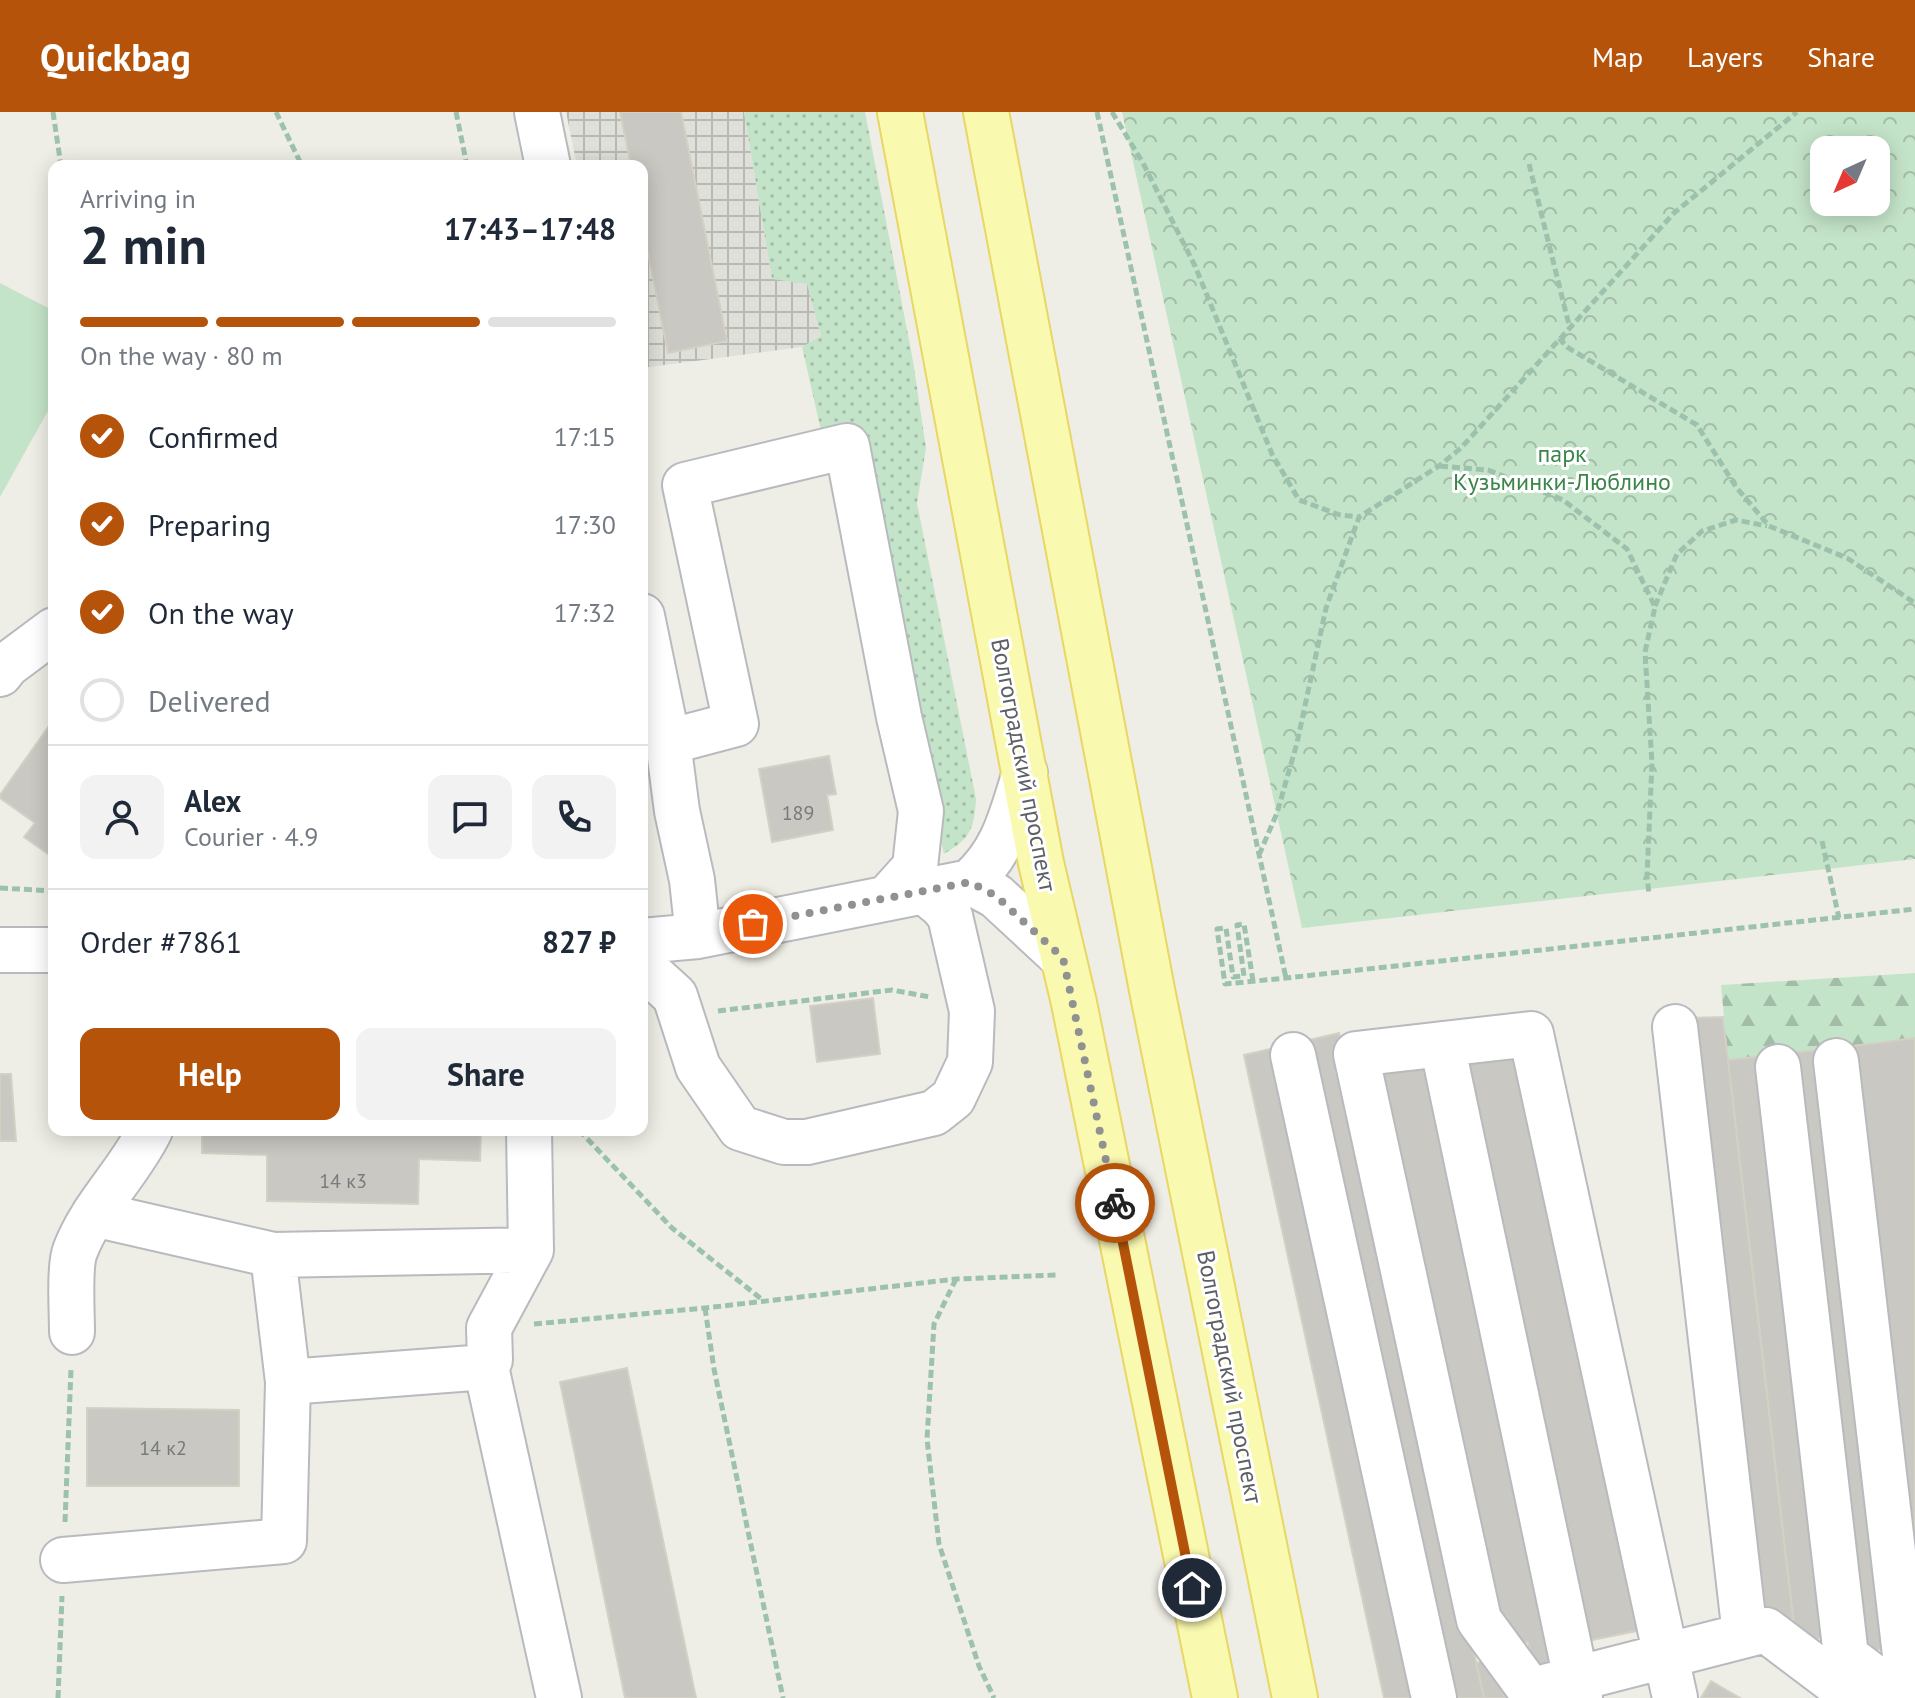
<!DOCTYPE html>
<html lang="en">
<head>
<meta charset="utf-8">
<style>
  body { margin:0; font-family:"PT Sans",sans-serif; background:#f2f2f3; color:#1f2937; height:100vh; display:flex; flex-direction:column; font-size:30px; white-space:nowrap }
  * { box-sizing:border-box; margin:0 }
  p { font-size:26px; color:#747a83 }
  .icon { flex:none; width:44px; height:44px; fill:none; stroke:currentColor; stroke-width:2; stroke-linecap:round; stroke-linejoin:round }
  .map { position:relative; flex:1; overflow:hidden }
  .side { position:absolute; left:48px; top:48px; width:600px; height:976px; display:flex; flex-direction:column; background:#fff; border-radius:16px; box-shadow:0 4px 20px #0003 }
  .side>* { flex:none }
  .needle { width:52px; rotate:224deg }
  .controls { position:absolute; left:1810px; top:24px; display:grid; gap:16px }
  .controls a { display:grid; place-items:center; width:80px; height:80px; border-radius:16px; background:#fff; box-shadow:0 4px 20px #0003; font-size:40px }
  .pin { position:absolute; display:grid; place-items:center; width:68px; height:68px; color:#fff; margin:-34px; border:4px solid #fff; border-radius:50%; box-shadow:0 2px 8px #0007 }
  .courier { position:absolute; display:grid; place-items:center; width:80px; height:80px; margin:-40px; border:6px solid #b45309; border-radius:50%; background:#fff; color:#222; box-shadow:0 2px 10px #0007 }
  .headline em { font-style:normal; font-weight:700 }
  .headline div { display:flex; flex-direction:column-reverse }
  .headline { display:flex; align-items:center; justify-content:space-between; height:136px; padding:0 32px }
  h1 { font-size:52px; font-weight:700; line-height:60px }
  .bar { display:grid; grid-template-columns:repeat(4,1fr); gap:12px 8px; align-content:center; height:96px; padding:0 32px }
  .bar i { height:10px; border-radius:6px; background:#e0e1e3 }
  .bar .active { background:#b45309 }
  .bar p { grid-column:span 4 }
  .line { display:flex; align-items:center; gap:20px; padding:0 32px; border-top:2px solid #e0e1e3 }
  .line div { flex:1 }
  .round { display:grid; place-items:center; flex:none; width:84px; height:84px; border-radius:16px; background:#f2f2f3 }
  ol { padding:0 32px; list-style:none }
  li { display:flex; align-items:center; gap:24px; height:88px }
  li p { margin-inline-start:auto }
  li .icon { padding:8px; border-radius:50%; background:#b45309; color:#fff; stroke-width:4 }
  li:last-child { color:#747a83 }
  li i { width:44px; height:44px; border:4px solid #e0e1e3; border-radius:50% }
  .primary-button { display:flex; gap:16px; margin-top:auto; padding:16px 32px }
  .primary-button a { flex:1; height:92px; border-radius:16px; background:#b45309; color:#fff; font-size:32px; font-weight:700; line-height:92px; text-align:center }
  .primary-button a+a { background:#f2f2f3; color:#1f2937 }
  header { display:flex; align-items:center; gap:48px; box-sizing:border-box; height:112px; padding:0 40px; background:#b45309; color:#fff }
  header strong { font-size:38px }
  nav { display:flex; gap:44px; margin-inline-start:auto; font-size:28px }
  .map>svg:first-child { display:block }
  .industrial { fill:url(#industrial-grid) }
  .grass { fill:url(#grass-dots) }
  .forest { fill:url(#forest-firs) }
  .park { fill:url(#park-crowns); fill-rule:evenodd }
  .pitch { fill:#c4e4c9 }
  .building { fill:#cac8c2; stroke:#d3d1c4; stroke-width:2 }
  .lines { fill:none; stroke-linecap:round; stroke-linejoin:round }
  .minor-casing { stroke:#b8babe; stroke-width:48 }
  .major-casing { stroke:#e8d765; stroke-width:48 }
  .path { stroke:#9cc2ad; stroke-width:5; stroke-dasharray:8 4; stroke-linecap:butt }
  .minor { stroke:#fff; stroke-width:44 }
  .major { stroke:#faf9b0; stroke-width:44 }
  .done { stroke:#909292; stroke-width:8; stroke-dasharray:0 14.4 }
  .route { stroke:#b45309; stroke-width:10 }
  .labels { text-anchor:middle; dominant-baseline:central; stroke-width:6; stroke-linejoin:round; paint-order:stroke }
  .number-label { font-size:20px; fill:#787a7c }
  .park-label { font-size:24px; fill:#3c854a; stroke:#fff }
  .street-label { font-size:24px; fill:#5d6065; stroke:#fff }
</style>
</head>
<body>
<header>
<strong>Quickbag</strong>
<nav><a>Map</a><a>Layers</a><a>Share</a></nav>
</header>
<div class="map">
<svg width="1915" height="1586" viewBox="0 0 1915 1586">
  <defs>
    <pattern id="industrial-grid" width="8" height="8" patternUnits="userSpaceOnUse" patternTransform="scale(2)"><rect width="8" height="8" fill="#e0e0da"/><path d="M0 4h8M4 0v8" fill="none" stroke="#b9b9b4"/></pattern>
    <pattern id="grass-dots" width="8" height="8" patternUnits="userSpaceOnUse" patternTransform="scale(2)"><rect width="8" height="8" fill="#c4e4c9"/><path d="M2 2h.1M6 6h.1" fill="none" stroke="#a2bca7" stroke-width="1.8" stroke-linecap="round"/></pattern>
    <pattern id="forest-firs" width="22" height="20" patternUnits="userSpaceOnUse" patternTransform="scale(2)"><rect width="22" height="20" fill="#c4e4c9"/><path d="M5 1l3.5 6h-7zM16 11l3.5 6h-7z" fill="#a2bca7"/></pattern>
    <pattern id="park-crowns" width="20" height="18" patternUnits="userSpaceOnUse" patternTransform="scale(2)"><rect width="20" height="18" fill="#c4e4c9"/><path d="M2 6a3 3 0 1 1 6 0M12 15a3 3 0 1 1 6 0" fill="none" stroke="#a2bca7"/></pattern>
  </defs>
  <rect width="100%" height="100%" fill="#efeee6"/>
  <path class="industrial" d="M566,0H744L772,166L808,172L821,225L802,235L642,256V54H577Z"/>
  <path class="grass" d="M744,0H865L913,249L926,336L917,391L976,687C974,717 971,726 944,742L854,321L822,323L802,235L821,224L807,172L772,167Z"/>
  <path class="forest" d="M1915,861V926L1728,948L1721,873Z"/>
  <path class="park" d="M1122,0H1915V747L1302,816ZM1824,38H1876V90H1824Z"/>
  <path class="pitch" d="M0,171L54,199V288L0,385Z"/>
  <path class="building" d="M620,0H681L727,229L668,241L642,111V54H631Z
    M54,607V746L24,725L35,711L0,686V683Z
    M829,644L836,682L827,683L833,718L772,730L759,657Z
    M873,886L880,942L817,950L810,894Z
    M1723,905L1793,1507L1756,1506L1689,906Z
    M1339,921L1484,1586H1448L1305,929Z
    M1915,926V1540L1844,935Z
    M1519,931L1647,1517L1587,1529L1460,944Z
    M1278,935L1420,1586H1384L1244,943Z
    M1825,937L1894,1536L1859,1540L1789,941Z
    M1763,944L1831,1525L1803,1528L1795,1521L1728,948Z
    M1433,950L1564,1553L1535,1560L1528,1530L1513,1533L1507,1505L1492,1509L1373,963Z
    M0,962H11L16,1029H0Z
    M202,1018H481L480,1049L419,1047L418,1092L267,1089V1043L202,1041Z
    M627,1256L696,1586H625L560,1270Z
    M87,1296L239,1298V1374H87Z
    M1496,1547L1504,1583L1519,1579L1521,1586H1484L1476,1551Z
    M1711,1569L1740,1586H1701Z"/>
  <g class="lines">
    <g class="minor-casing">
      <path id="minor" d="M537,0L548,54
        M642,504L668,630L677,699L692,768L698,824
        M0,562L7,553L54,518
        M668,630L736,612L685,373L847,334L899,605L921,699L915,755L889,784
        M970,770C1005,738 1011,704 1025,661
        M970,770L996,784L1063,846
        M642,829L698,824L970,770
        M0,838H54
        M642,854L675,884L698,955L740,1016L784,1030H807L934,1001L953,986L970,950L972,899L950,804L942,794L925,780
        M1675,915L1745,1523
        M1442,932L1580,1586
        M1293,943L1434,1586
        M1836,949L1910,1586
        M1778,955L1846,1544L1901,1586
        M529,1018L531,1138L489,1216L490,1248L486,1255L559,1586
        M273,1143L531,1138
        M72,1220C72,1200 69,1155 75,1139C92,1094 129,1061 150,1018
        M288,1270L486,1255
        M63,1448L284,1429L288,1270L273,1143L94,1102
        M1548,1574L1766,1518L1856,1586
        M1532,1586L1531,1579L1479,1508L1356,942L1531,922L1675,1586"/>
    </g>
    <g class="major-casing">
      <path id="major" d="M900,0L1041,751L1074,891L1215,1586
        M986,0L1152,878L1295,1586"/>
    </g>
    <path class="path" d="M53,0L61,54
      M276,0L302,54
      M456,0L467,54
      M1097,0L1286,866
      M1112,0L1143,51L1195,154L1272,342L1299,388L1340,403L1359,405
      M1529,52L1569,213
      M1559,226L1567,235L1697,313L1736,375L1769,414L1847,446L1915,491
      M1440,354L1488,358L1563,388L1627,437L1655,495L1645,540L1652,651L1647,764L1649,782
      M1655,494L1677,442L1702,419L1736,408L1767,414
      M1822,729L1839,806
      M1259,743L1277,701L1297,631L1326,496L1359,405L1439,354L1461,336L1674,101L1797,0
      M0,776L54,779
      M1253,869L1244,812L1237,813L1244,864L1233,865L1226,816L1217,817L1225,872L1286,866L1915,797
      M718,899L892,878L930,885
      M579,1018L672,1116L764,1189
      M956,1167L934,1212L927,1327L939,1432L979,1554L994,1586
      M705,1196L714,1257L783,1586
      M534,1212L705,1196L956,1167L1057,1163
      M65,1410L71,1257
      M58,1586L62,1484"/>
    <use href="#minor" class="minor"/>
    <use href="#major" class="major"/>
  </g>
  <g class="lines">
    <path class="done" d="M753,812L970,770L996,784L1063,846L1115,1091"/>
    <path class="route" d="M1115,1091L1192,1476"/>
  </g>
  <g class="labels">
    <g class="number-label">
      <text x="798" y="701">189</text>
      <text x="343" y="1069">14 к3</text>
      <text x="163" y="1336">14 к2</text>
    </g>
    <g class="park-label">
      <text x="1562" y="341">парк<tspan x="1562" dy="28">Кузьминки-Люблино</tspan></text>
    </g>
    <g class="street-label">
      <text transform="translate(1024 653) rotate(79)">Волгоградский проспект</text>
      <text transform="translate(1230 1265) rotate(79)">Волгоградский проспект</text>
    </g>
  </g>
</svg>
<div class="controls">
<a><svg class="needle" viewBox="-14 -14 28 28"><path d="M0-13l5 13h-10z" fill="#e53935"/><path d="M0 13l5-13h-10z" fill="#747a83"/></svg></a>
</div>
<div class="pin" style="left:753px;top:812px;background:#ea580c"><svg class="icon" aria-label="bag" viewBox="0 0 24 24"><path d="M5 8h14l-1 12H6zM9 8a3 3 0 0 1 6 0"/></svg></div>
<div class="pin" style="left:1192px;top:1476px;background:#1f2937"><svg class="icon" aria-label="home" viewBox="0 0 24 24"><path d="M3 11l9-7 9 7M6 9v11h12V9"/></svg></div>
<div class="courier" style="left:1115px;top:1091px"><svg class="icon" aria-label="bike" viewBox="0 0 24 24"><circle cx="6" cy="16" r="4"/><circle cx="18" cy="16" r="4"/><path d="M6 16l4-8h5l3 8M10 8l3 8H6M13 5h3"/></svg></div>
<section class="side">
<div class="headline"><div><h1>2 min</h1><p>Arriving in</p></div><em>17:43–17:48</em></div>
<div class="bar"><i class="active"></i><i class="active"></i><i class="active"></i><i></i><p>On the way · 80 m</p></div>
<ol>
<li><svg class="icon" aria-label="check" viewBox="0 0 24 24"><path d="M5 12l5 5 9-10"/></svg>Confirmed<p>17:15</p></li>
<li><svg class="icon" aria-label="check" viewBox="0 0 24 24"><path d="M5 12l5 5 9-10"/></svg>Preparing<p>17:30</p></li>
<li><svg class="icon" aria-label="check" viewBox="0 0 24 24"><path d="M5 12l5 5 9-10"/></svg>On the way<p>17:32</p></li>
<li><i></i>Delivered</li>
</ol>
<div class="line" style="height:144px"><a class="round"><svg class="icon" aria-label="person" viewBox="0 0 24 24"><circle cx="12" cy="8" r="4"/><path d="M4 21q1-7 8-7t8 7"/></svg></a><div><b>Alex</b><p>Courier · 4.9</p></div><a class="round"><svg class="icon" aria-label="chat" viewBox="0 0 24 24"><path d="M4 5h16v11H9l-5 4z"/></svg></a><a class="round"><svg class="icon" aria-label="phone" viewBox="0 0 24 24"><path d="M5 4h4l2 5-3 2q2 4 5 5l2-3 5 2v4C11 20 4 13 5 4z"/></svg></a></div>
<div class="line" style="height:104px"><div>Order #7861</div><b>827 ₽</b></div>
<div class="primary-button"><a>Help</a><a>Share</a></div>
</section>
</div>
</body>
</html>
